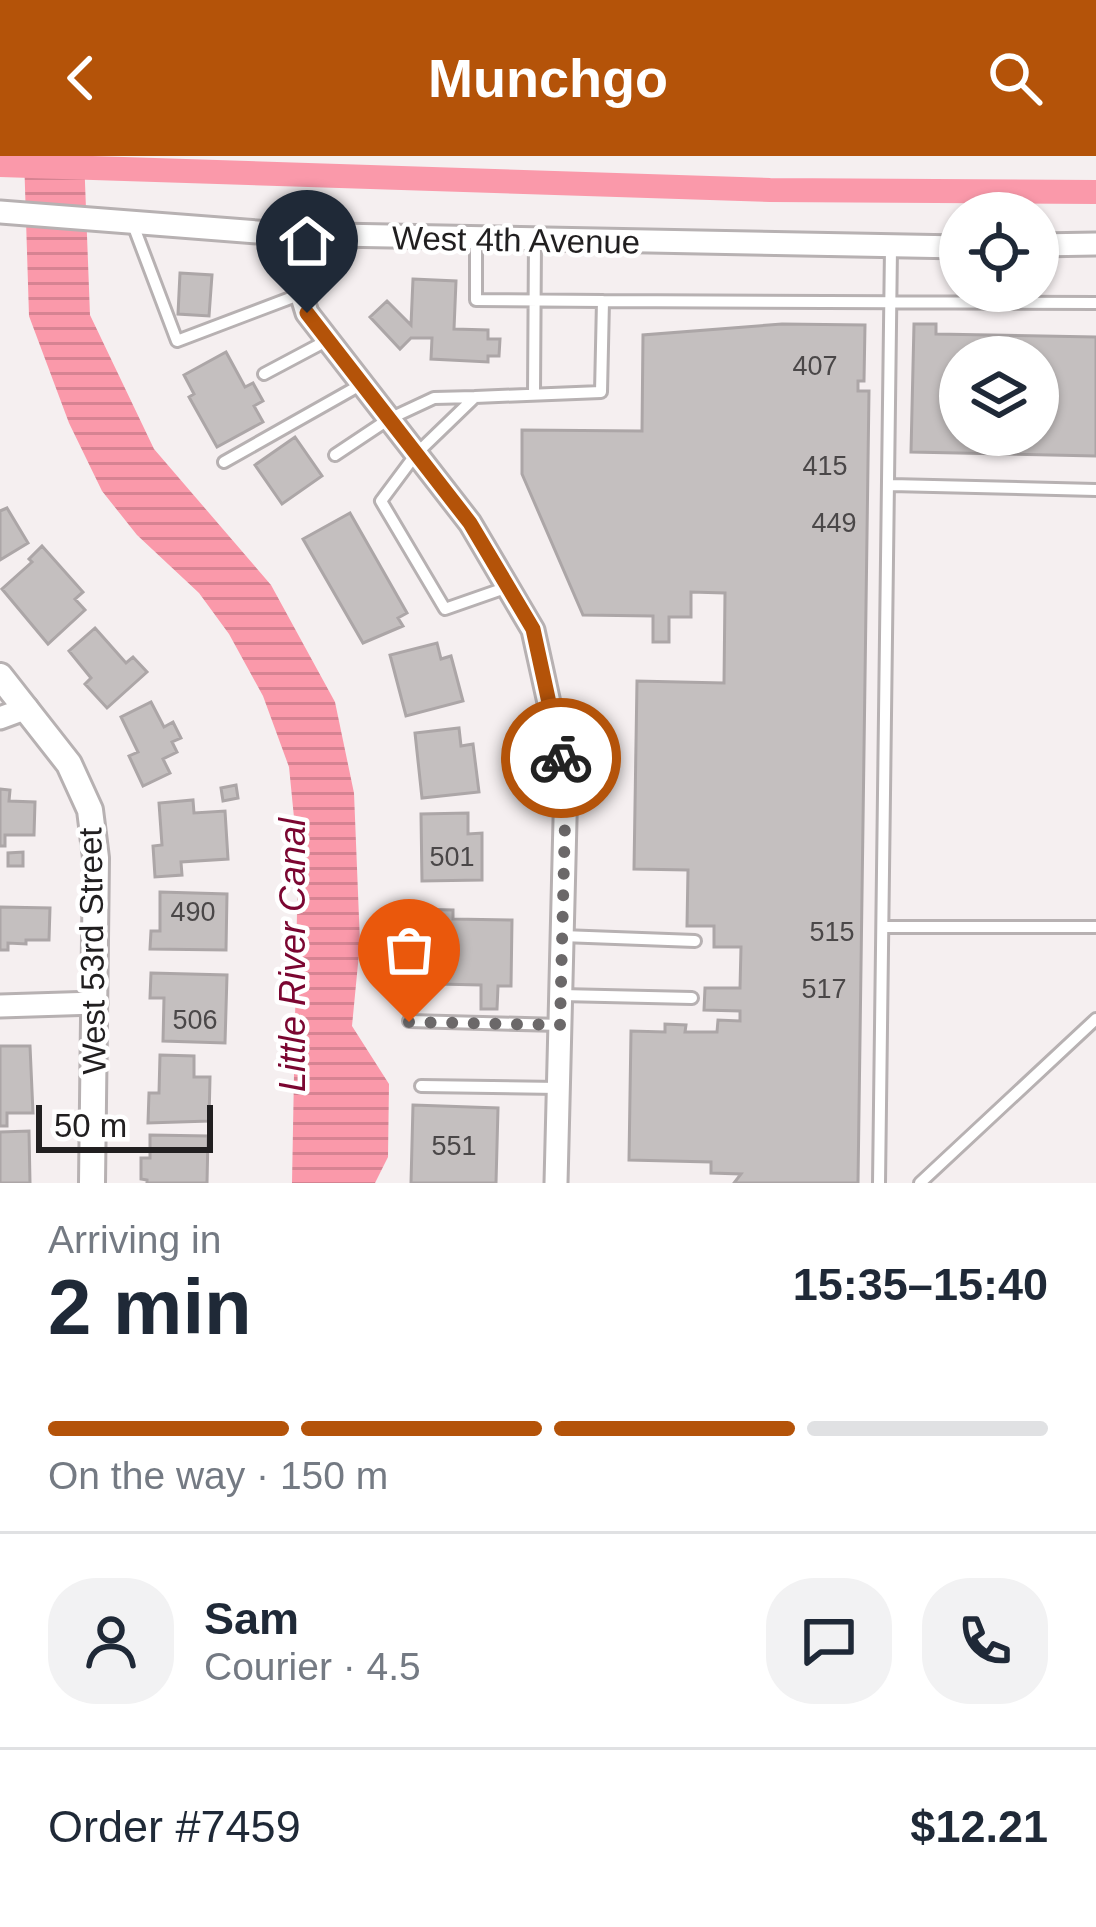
<!DOCTYPE html>
<html lang="en">
<head>
<meta charset="utf-8">
<style>
  body { margin:0; font-family:Helvetica,sans-serif; background:#f2f2f3; color:#1f2937; height:100vh; display:flex; flex-direction:column; font-size:45px; white-space:nowrap }
  * { box-sizing:border-box; margin:0 }
  p { font-size:39px; color:#747a83 }
  .icon { flex:none; width:66px; height:66px; fill:none; stroke:currentColor; stroke-width:2; stroke-linecap:round; stroke-linejoin:round }
  .map { position:relative; height:1027px; overflow:hidden }
  .drawer { display:flex; flex-direction:column; background:#fff; flex:1 }
  .drawer>* { flex:none }
  .tools { position:absolute; left:939px; top:36px; display:grid; gap:24px }
  .tools a { display:grid; place-items:center; width:120px; height:120px; border-radius:50%; background:#fff; box-shadow:0 3px 9px #0004; font-size:60px }
  .scale { position:absolute; left:36px; bottom:30px; width:177px; box-sizing:border-box; padding-left:12px; border:6px solid #211f20; border-top:0; font-size:33px; line-height:42px; white-space:nowrap; color:#211f20; -webkit-text-stroke:9px #fff; paint-order:stroke }
  .pin { position:absolute; display:grid; place-items:center; width:102px; height:102px; color:#fff; margin:-123px -51px; border-radius:50% 50% 50% 0; rotate:-45deg; box-shadow:0 0 12px #0007 }
  .pin .icon { rotate:45deg }
  .courier { position:absolute; display:grid; place-items:center; width:120px; height:120px; margin:-60px; border:9px solid #b45309; border-radius:50%; background:#fff; color:#222; box-shadow:0 3px 15px #0007 }
  .summary em { font-style:normal; font-weight:700 }
  .summary div { display:flex; flex-direction:column-reverse }
  .summary { display:flex; align-items:center; justify-content:space-between; height:204px; padding:0 48px }
  h1 { font-size:78px; font-weight:700; line-height:90px }
  .bar { display:grid; grid-template-columns:repeat(4,1fr); gap:18px 12px; align-content:center; height:144px; padding:0 48px }
  .bar i { height:15px; border-radius:9px; background:#e0e1e3 }
  .bar .active { background:#b45309 }
  .bar p { grid-column:span 4 }
  .line { display:flex; align-items:center; gap:30px; padding:0 48px; border-top:3px solid #e0e1e3 }
  .line div { flex:1 }
  .round { display:grid; place-items:center; flex:none; width:126px; height:126px; border-radius:48px; background:#f2f2f3 }
  header { display:flex; justify-content:space-between; align-items:center; height:156px; padding:0 48px; background:#b45309; color:#fff; font-size:54px; font-weight:700 }
  .map>svg:first-child { display:block }
  .water { fill:url(#water-rules) }
  .lines { fill:none; stroke-linecap:round; stroke-linejoin:round }
  .canal { stroke:#fa99aa; stroke-width:24 }
  .building { fill:#c4bfbf; stroke:#aca6a7; stroke-width:3; fill-rule:evenodd }
  .service-casing { stroke:#b7b1b2; stroke-width:16 }
  .minor-casing { stroke:#b7b1b2; stroke-width:27 }
  .tertiary-casing { stroke:#b7b1b2; stroke-width:30 }
  .service { stroke:#fff; stroke-width:10 }
  .minor { stroke:#fff; stroke-width:21 }
  .tertiary { stroke:#fff; stroke-width:24 }
  .done { stroke:#6b6869; stroke-width:12; stroke-dasharray:0 21.6 }
  .route { stroke:#b45309; stroke-width:15 }
  .labels { text-anchor:middle; dominant-baseline:central; stroke-width:9; stroke-linejoin:round; paint-order:stroke }
  .number-label { font-size:27px; fill:#4a4748 }
  .street-label { font-size:33px; fill:#211f20; stroke:#fff }
  .water-label { font-size:36px; font-style:italic; fill:#7b0631; stroke:#fff }
</style>
</head>
<body>
<header><svg class="icon" aria-label="back" viewBox="0 0 24 24"><path d="M15 5l-7 7 7 7"/></svg>Munchgo<svg class="icon" aria-label="search" viewBox="0 0 24 24"><circle cx="10" cy="10" r="6"/><path d="M15 15l6 6"/></svg></header>
<div class="map">
<svg width="1096" height="1027" viewBox="0 0 1096 1027">
  <defs>
    <pattern id="water-rules" width="6" height="5" patternUnits="userSpaceOnUse" patternTransform="scale(3)"><rect width="6" height="5" fill="#fa99aa"/><path d="M0 2.5h6" fill="none" stroke="#d68392"/></pattern>
  </defs>
  <rect width="100%" height="100%" fill="#f5eff0"/>
  <path class="water" d="M24,0H84L90,159L154,293L271,429L335,546L354,637L360,787L352,870L389,928L388,1001L375,1027H292L298,702L289,611L263,540L229,478L199,437L137,379L102,335L69,267L29,160Z"/>
  <g class="lines">
    <path class="canal" d="M0,9L770,34L1096,36"/>
  </g>
  <path class="building" d="M180,117L212,119L209,160L178,158Z
    M413,123L456,125L454,173L488,174V183H500L499,200H488V206L431,203L432,182H411L400,193L370,161L387,145L411,169Z
    M782,168L865,169L864,225H858V235H869L858,1027H734L741,1018L711,1017V1006L629,1004L631,875L665,876V868L686,869L685,876H717L718,864L740,865V855L704,854L705,832H740L741,791H714V770H687L688,714L634,713L637,525L724,527L725,437L691,436V461H669V486H653V460L583,459L522,318V274L642,275L643,179Z
    M914,168H936V178L1096,181V300L911,296ZM960,201H1038V279H960Z
    M226,196L245,231L253,227L263,245L254,250L263,266L217,291L189,241L194,238L184,219Z
    M295,281L322,320L282,348L255,309Z
    M7,352L28,387L0,404V355Z
    M350,357L407,457L398,462L403,470L363,487L303,383Z
    M42,390L83,436L75,443L85,454L48,488L2,433L32,406L29,403Z
    M95,472L126,507L133,501L147,516L107,552L85,528L91,522L69,495Z
    M437,487L441,503L451,500L463,545L406,560L390,499Z
    M151,546L164,571L173,566L181,582L172,586L177,596L163,603L170,617L143,630L129,600L138,596L121,561Z
    M459,572L461,590L473,588L479,636L422,642L415,577Z
    M236,629L238,642L223,645L221,632Z
    M0,633L10,634L9,645L35,646L34,679H5V690H0Z
    M193,644L194,657L225,655L228,703L181,706L182,719L155,721L153,690L162,689L159,647Z
    M468,657V678L482,677V724L422,725L421,658Z
    M23,696V710H8V697Z
    M160,736L227,738L226,794L150,793L151,775H160Z
    M0,751L50,752L49,784H26V788L8,787V794H0Z
    M409,753L453,754V763L512,764L511,830H498L497,853H481V829L394,827L395,761L409,762Z
    M151,817L227,819L225,887L163,885L164,842H150Z
    M0,890H30L33,957H7V970H0Z
    M160,899L194,900V921H210L209,965L148,967L149,937H159Z
    M413,949L498,952L496,1027H411Z
    M29,975L30,1027H0V976Z
    M150,979L208,980L207,1027H147V1024L141,1023V1002H150Z"/>
  <g class="lines">
    <g class="service-casing">
      <path id="service" d="M132,66L177,185L301,138
        M476,83V144L603,145
        M264,218L328,184
        M534,238L535,84
        M475,241L601,236L603,145L1096,147
        M335,299L389,263L434,242L475,241L416,298L381,345L445,453L508,431
        M224,306L362,228
        M891,329L1096,334
        M883,771H1096
        M562,780L695,785
        M561,839L692,842
        M409,865L560,869
        M421,930L559,932
        M879,1027L891,92
        M920,1027L1096,863"/>
    </g>
    <g class="minor-casing">
      <path id="minor" d="M0,56L283,78L960,91
        M283,78L307,157L470,367L533,474L566,624L556,1027
        M1038,89L1096,88
        M0,562L27,552
        M0,850L96,847"/>
    </g>
    <g class="tertiary-casing">
      <path id="tertiary" d="M0,520L69,608L90,654L96,702L92,1027"/>
    </g>
    <use href="#service" class="service"/>
    <use href="#minor" class="minor"/>
    <use href="#tertiary" class="tertiary"/>
  </g>
  <g class="lines">
    <path class="done" d="M409,866L560,869L566,624L561,602"/>
    <path class="route" d="M307,157L470,367L533,473L561,602"/>
  </g>
  <g class="labels">
    <g class="number-label">
      <text x="815" y="210">407</text>
      <text x="825" y="310">415</text>
      <text x="834" y="367">449</text>
      <text x="452" y="701">501</text>
      <text x="193" y="756">490</text>
      <text x="832" y="776">515</text>
      <text x="824" y="833">517</text>
      <text x="195" y="864">506</text>
      <text x="454" y="990">551</text>
    </g>
    <g class="street-label">
      <text transform="translate(516 84) rotate(1)">West 4th Avenue</text>
      <text transform="translate(92 795) rotate(-91)">West 53rd Street</text>
    </g>
    <g class="water-label">
      <text transform="translate(292 799) rotate(-90)">Little River Canal</text>
    </g>
  </g>
</svg>
<div class="tools">
<a><svg class="icon" aria-label="locate" viewBox="0 0 24 24"><circle cx="12" cy="12" r="6"/><path d="M12 2v4M12 18v4M2 12h4M18 12h4"/></svg></a>
<a><svg class="icon" aria-label="layers" viewBox="0 0 24 24"><path d="M12 4l9 5-9 5-9-5zM3 14l9 5 9-5"/></svg></a>
</div>
<div class="scale">50 m</div>
<div class="pin" style="left:409px;top:866px;background:#ea580c"><svg class="icon" aria-label="bag" viewBox="0 0 24 24"><path d="M5 8h14l-1 12H6zM9 8a3 3 0 0 1 6 0"/></svg></div>
<div class="pin" style="left:307px;top:157px;background:#1f2937"><svg class="icon" aria-label="home" viewBox="0 0 24 24"><path d="M3 11l9-7 9 7M6 9v11h12V9"/></svg></div>
<div class="courier" style="left:561px;top:602px"><svg class="icon" aria-label="bike" viewBox="0 0 24 24"><circle cx="6" cy="16" r="4"/><circle cx="18" cy="16" r="4"/><path d="M6 16l4-8h5l3 8M10 8l3 8H6M13 5h3"/></svg></div>
</div>
<section class="drawer">
<div class="summary"><div><h1>2 min</h1><p>Arriving in</p></div><em>15:35–15:40</em></div>
<div class="bar"><i class="active"></i><i class="active"></i><i class="active"></i><i></i><p>On the way · 150 m</p></div>
<div class="line" style="height:216px"><a class="round"><svg class="icon" aria-label="person" viewBox="0 0 24 24"><circle cx="12" cy="8" r="4"/><path d="M4 21q1-7 8-7t8 7"/></svg></a><div><b>Sam</b><p>Courier · 4.5</p></div><a class="round"><svg class="icon" aria-label="chat" viewBox="0 0 24 24"><path d="M4 5h16v11H9l-5 4z"/></svg></a><a class="round"><svg class="icon" aria-label="phone" viewBox="0 0 24 24"><path d="M5 4h4l2 5-3 2q2 4 5 5l2-3 5 2v4C11 20 4 13 5 4z"/></svg></a></div>
<div class="line" style="height:156px"><div>Order #7459</div><b>$12.21</b></div>
</section>
</body>
</html>
